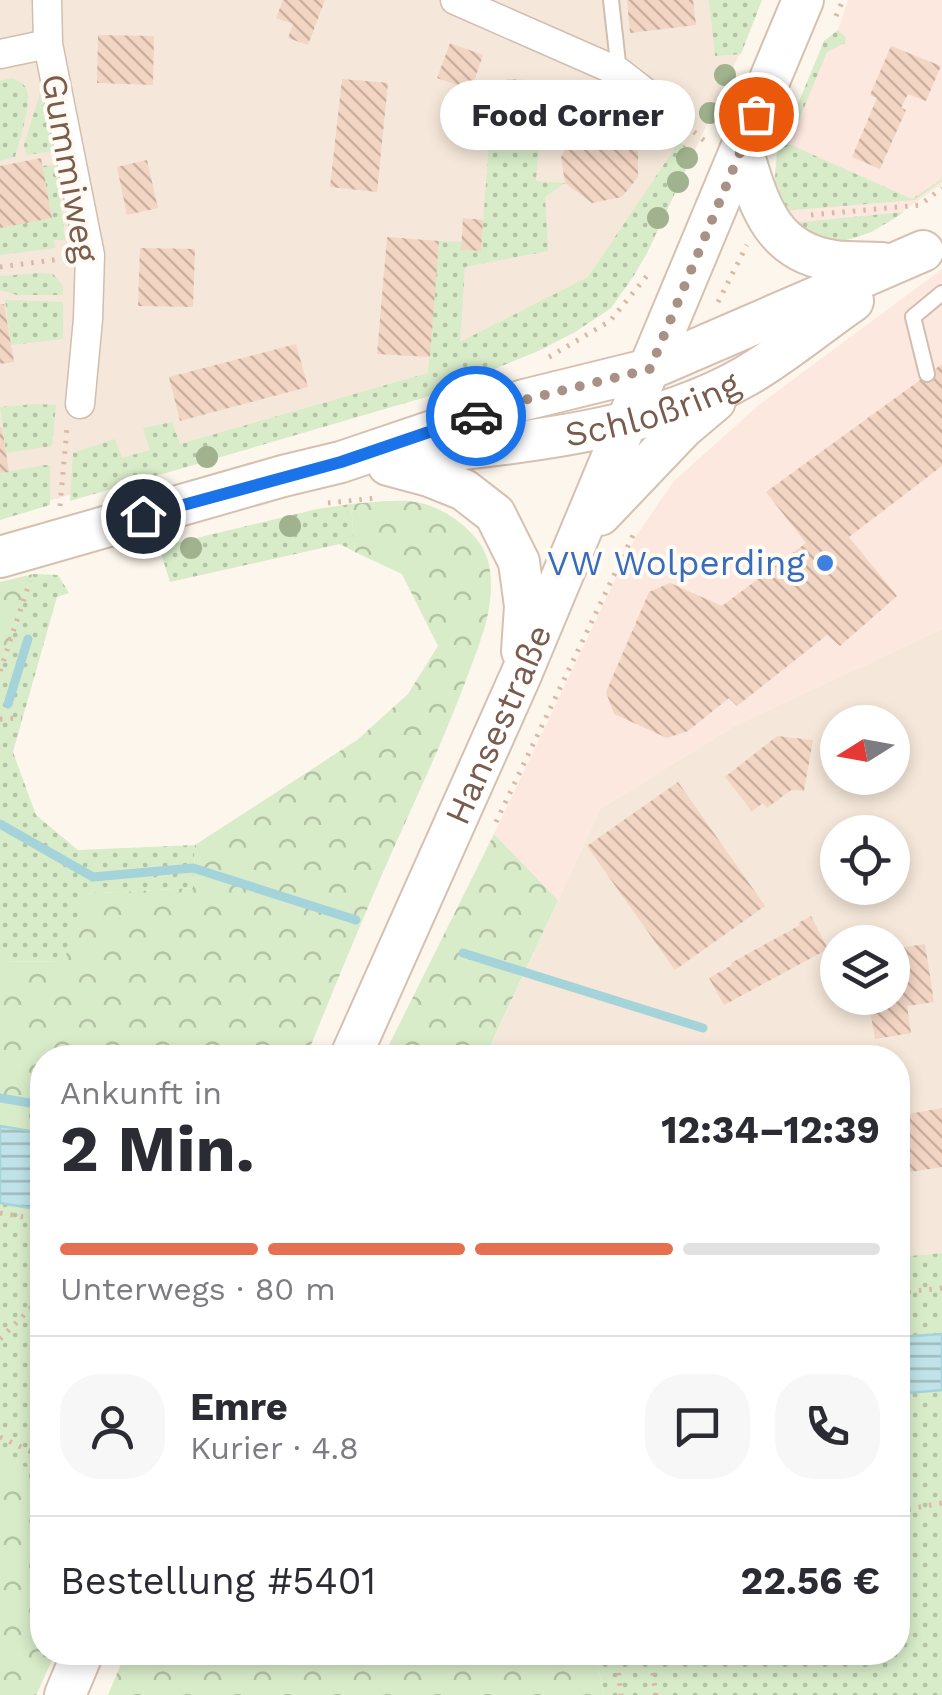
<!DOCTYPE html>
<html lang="de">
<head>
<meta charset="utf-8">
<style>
  body { margin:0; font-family:"Work Sans",sans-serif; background:#f7f7f7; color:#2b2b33; height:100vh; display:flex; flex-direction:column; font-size:38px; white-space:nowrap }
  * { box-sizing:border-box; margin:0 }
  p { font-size:32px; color:#7c7c81 }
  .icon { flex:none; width:55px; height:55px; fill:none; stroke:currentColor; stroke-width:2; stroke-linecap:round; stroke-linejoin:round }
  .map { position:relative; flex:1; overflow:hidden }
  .panel { position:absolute; left:30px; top:1045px; width:880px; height:620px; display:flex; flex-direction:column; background:#fff; border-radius:40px; box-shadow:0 5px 15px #0003 }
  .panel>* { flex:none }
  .needle { width:65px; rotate:259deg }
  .tools { position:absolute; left:820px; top:705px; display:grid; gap:20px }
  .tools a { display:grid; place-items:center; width:90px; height:90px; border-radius:50%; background:#fff; box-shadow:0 5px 15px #0003; font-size:50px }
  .pin { position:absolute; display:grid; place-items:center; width:85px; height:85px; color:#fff; margin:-42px; border:5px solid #fff; border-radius:50%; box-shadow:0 2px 10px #0007 }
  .courier { position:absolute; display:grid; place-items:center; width:100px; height:100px; margin:-50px; border:8px solid #1a73e8; border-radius:50%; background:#fff; color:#222; box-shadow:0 2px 12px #0007 }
  .bubble { position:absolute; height:70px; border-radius:35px; background:#fff; box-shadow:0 5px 15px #0003; font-size:32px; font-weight:700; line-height:70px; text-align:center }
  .overview em { font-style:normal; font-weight:700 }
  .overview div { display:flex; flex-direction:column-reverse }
  .overview { display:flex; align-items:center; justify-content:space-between; height:170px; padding:0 30px }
  h1 { font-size:65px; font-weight:700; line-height:75px }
  .bar { display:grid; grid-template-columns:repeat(4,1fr); gap:15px 10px; align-content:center; height:120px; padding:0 30px }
  .bar i { height:12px; border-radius:8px; background:#e1e1e2 }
  .bar .on { background:#e76f51 }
  .bar p { grid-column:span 4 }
  .line { display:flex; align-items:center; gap:25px; padding:0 30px; border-top:2px solid #e1e1e2 }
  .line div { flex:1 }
  .round { display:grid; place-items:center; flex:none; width:105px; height:105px; border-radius:40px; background:#f7f7f7 }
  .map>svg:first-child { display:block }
  .residential { fill:#f5e8da; fill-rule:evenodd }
  .commercial { fill:#fde8e0 }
  .grass { fill:url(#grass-dots) }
  .forest { fill:url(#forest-crowns) }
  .water { fill:url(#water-rules); stroke:#a5d3da; stroke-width:2.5 }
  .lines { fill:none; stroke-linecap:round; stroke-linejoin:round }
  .stream { stroke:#a5d3da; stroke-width:9 }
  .building { fill:url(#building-back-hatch) }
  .service-casing { stroke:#d1beb0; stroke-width:18 }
  .minor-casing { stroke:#d1beb0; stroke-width:31 }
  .secondary-casing { stroke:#d6c0b0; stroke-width:44 }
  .path { stroke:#d9b8a5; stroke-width:5; stroke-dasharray:2.5 8; stroke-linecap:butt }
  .service { stroke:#fff; stroke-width:14 }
  .minor { stroke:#fff; stroke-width:28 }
  .secondary { stroke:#fff; stroke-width:40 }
  .tree { fill:#a0b28e }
  .done { stroke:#a89285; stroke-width:10; stroke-dasharray:0 18 }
  .route { stroke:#1a73e8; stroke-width:12 }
  .shop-dot { fill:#3f7fe0; stroke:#fffaf3; stroke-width:4 }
  .labels { text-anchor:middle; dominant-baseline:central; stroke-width:8; stroke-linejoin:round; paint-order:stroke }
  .street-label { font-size:35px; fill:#7a5c4d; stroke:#fffaf3 }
  .shop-label { font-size:35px; fill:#366cbe; stroke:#fffaf3; text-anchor:end }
</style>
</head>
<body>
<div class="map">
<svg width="942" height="1695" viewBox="0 0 942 1695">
  <defs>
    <pattern id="grass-dots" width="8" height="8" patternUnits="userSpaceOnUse" patternTransform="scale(2.5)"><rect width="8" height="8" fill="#d8ecc9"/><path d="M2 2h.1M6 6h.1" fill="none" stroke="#b4c2a5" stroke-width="1.8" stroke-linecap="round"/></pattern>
    <pattern id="forest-crowns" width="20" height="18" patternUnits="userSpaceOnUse" patternTransform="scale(2.5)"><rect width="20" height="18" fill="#d8ecc9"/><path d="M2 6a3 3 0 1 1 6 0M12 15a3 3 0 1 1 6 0" fill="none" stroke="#b4c2a5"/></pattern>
    <pattern id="water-rules" width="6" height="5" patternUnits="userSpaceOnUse" patternTransform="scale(2.5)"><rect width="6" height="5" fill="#bfe3e8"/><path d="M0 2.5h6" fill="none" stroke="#a0bbbe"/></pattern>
    <pattern id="building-back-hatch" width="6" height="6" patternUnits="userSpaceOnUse" patternTransform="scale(2.5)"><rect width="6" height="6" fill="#f3d5c3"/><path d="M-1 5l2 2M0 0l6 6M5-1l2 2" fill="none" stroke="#cab0a1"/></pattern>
  </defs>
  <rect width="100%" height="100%" fill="#fdf6ec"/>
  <path class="residential" d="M0,0H761L741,51L647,253L611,308L575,332L538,351L426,397L48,501L0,508Z
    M942,629V1253L898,1257V1058H485L600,809L734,726ZM838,722H892V778H838ZM838,832H892V888H838ZM838,942H892V998H838Z"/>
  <path class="commercial" d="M848,0H942V184L873,232L844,239L804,233L783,211L774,178L777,155L824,41L838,30Z
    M942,269V629L734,726L600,809L558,900L494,834L636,536L674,481L760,404Z"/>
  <path class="grass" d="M709,0H762L741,54L715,56Z
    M838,30L846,38L845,43L827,52L789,144L912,199L942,179V181L915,200L783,211L774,188L777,155L824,41Z
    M12,78C18,81 22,81 26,88C33,102 19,141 15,157L0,161V81Z
    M40,93L48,122L53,151L27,155L24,145Z
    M489,141L539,144L536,181L565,183L545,197L548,251L465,267L460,342L588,277L679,142L694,152L647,253L633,277L611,308L575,332L538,351L426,397L70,501L73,453L115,439L122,458L150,450L143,428L172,422L180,444L428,373L439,241L462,242V250L481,251Z
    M56,165L65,240H54L55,248L0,255V228L52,218L42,166Z
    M904,212C881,227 850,248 820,238C810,235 800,228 791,223Z
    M41,273L53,274L63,286V295H17L0,290V276Z
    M5,300L63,302V339L11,345Z
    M36,404L56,405L52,446L6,453L0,407Z
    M45,465H50V505L0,520V473Z
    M351,504L355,552L340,544L170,582L159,547L317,509Z
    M33,574L58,575L69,593L57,597L13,752L36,815L78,850L195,845L193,888L85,894L64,962L0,961V671Z
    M0,1203L42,1210V1652L55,1653L36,1695H0Z
    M942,1253V1334L898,1337V1257Z
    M942,1390V1695H604L595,1653L898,1652V1394Z"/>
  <path class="forest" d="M386,501C396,501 406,500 416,502C447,507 487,537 490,570C495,609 479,645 466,680C444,739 417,796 391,854C361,922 334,989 306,1057L42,1058V1133L0,1126V961L64,962L84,894L193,888L195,845L357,740L408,694L438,646L402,574L355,552L351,504Z
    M33,574L0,671V582Z
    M494,834L558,900L485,1057H383Z
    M0,1459L42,1472V1652L55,1653L36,1695H0Z
    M126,1652L595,1653L604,1695H108Z"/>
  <path class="water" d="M0,1126L42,1133V1210L0,1203Z
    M942,1334V1390L898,1394V1337Z"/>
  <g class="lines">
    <path class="stream" d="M8,704L28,639
      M0,824L93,877L193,868L356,920
      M463,953L703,1028
      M0,1098L42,1105"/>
  </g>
  <path class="building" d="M283,0H325L308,45L288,38L293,24L276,18Z
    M627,0H693L696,25L630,33Z
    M98,35L154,36L153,85L97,83Z
    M450,43L483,55L471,90L437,78Z
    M891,46L941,66L926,101L908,94L901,108L906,110L880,169L852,157L877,98L870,95Z
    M342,79L388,83L377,192L330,187Z
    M507,79L544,81L539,144L502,142Z
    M596,124L622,130L638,151V177L622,197L592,203L565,183L561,157L573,134Z
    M41,158L52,218L0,228V166Z
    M147,160L158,208L127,215L117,167Z
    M463,218L483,220L481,251L461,250Z
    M387,237L439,241L430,357L377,354Z
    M140,248L195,249L193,307L138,306Z
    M0,304H4L14,362L0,364Z
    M296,344L308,387L180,421L169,377Z
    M942,364V466L849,537L897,596L840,646L827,635L737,706L729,698L688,731L667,738L614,714L606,692L649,592L670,583L722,606L806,543L766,492Z
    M0,427H2L9,472L0,473Z
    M777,736L813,740L804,791L791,790L767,808L763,803L752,811L725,777Z
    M678,782L765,906L675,970L587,846Z
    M811,916L828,949L724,1005L709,978L732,965L731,963L800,925L798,923Z
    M925,944L934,1002L907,1006L911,1033L875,1039L868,998H892V949Z
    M942,1108V1167L898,1174V1116Z"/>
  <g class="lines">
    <g class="service-casing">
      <path id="service" d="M611,0L619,72
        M927,374L913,317L942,293"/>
    </g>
    <g class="minor-casing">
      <path id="minor" d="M47,0L48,44L90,255L88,319L80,404
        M455,0L619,72L664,107
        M0,54L48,44"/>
    </g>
    <g class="secondary-casing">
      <g id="secondary">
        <path d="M742,149C758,201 770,253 835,261C850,263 867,262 882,263"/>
        <path id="s1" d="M417,454C524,442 651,431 746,376C783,355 818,325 853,301"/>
        <path d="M388,465L429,476L464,490L495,514L519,562L525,606L522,651"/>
        <path d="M600,515L683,428L715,401"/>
        <path d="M0,557L283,476L341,462L524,400L650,369L923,251"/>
        <path id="s2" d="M350,1058L520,677L803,0"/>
        <path d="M65,1695L83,1652"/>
      </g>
    </g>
    <path class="path" d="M836,16L843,0
      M686,125L707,143
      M811,215L920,205L942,188
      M0,267L61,259
      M718,302L747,245
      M549,357L610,321L650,272
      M328,503L377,498
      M60,506L67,428
      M0,671L30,581
      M0,719L22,718
      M496,822L636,529
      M0,1213L42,1220
      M898,1293L942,1288
      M0,1339L39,1300L42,1299
      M0,1437L42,1457
      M898,1511L942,1503
      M616,1652L621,1695
      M650,1652L656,1695"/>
    <use href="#service" class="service"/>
    <use href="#minor" class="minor"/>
    <use href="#secondary" class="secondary"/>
  </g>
  <g class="tree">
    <circle cx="725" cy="75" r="11"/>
    <circle cx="710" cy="113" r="11"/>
    <circle cx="687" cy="158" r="11"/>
    <circle cx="678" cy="182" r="11"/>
    <circle cx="658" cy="218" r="11"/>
    <circle cx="207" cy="457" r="11"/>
    <circle cx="290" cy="526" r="11"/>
    <circle cx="191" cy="548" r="11"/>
  </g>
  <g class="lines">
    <path class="done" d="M476,416L524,400L650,369L756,114"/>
    <path class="route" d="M143,516L341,462L476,416"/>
  </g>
  <circle class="shop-dot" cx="825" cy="563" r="10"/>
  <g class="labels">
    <g class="street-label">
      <text transform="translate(70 168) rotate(80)">Gummiweg</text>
      <text stroke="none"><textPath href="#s1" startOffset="240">Schloßring</textPath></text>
      <text stroke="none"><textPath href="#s2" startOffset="365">Hansestraße</textPath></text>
    </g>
    <g class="shop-label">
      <text x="805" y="563">VW Wolperding</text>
    </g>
  </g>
</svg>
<div class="tools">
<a><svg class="needle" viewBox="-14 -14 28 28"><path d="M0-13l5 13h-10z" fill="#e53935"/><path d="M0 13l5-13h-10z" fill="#7c7c81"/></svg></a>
<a><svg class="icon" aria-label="locate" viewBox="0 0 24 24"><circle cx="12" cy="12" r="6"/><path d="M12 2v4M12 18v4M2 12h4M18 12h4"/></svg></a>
<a><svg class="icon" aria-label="layers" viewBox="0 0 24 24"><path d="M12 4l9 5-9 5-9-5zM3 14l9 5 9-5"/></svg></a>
</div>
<div class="pin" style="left:756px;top:114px;background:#ea580c"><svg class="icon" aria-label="bag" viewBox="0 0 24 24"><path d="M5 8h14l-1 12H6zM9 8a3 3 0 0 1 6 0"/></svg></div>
<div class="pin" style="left:143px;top:516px;background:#1f2937"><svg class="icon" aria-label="home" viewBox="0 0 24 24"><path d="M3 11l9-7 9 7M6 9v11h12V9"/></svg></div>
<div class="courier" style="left:476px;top:416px"><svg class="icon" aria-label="car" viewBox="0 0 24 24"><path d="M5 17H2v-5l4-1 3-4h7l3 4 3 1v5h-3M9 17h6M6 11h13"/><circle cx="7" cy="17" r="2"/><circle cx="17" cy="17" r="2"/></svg></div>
<div class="bubble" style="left:440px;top:80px;width:255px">Food Corner</div>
<section class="panel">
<div class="overview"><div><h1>2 Min.</h1><p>Ankunft in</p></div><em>12:34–12:39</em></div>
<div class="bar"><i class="on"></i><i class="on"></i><i class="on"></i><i></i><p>Unterwegs · 80 m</p></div>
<div class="line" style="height:180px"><a class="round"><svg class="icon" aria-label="person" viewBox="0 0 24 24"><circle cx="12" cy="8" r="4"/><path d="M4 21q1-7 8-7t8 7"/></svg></a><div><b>Emre</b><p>Kurier · 4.8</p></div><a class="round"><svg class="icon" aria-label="chat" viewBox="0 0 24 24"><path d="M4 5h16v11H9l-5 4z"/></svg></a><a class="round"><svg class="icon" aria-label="phone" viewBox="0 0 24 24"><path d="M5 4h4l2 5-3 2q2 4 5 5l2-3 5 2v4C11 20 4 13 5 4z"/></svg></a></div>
<div class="line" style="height:130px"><div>Bestellung #5401</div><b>22.56 €</b></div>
</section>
</div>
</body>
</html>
